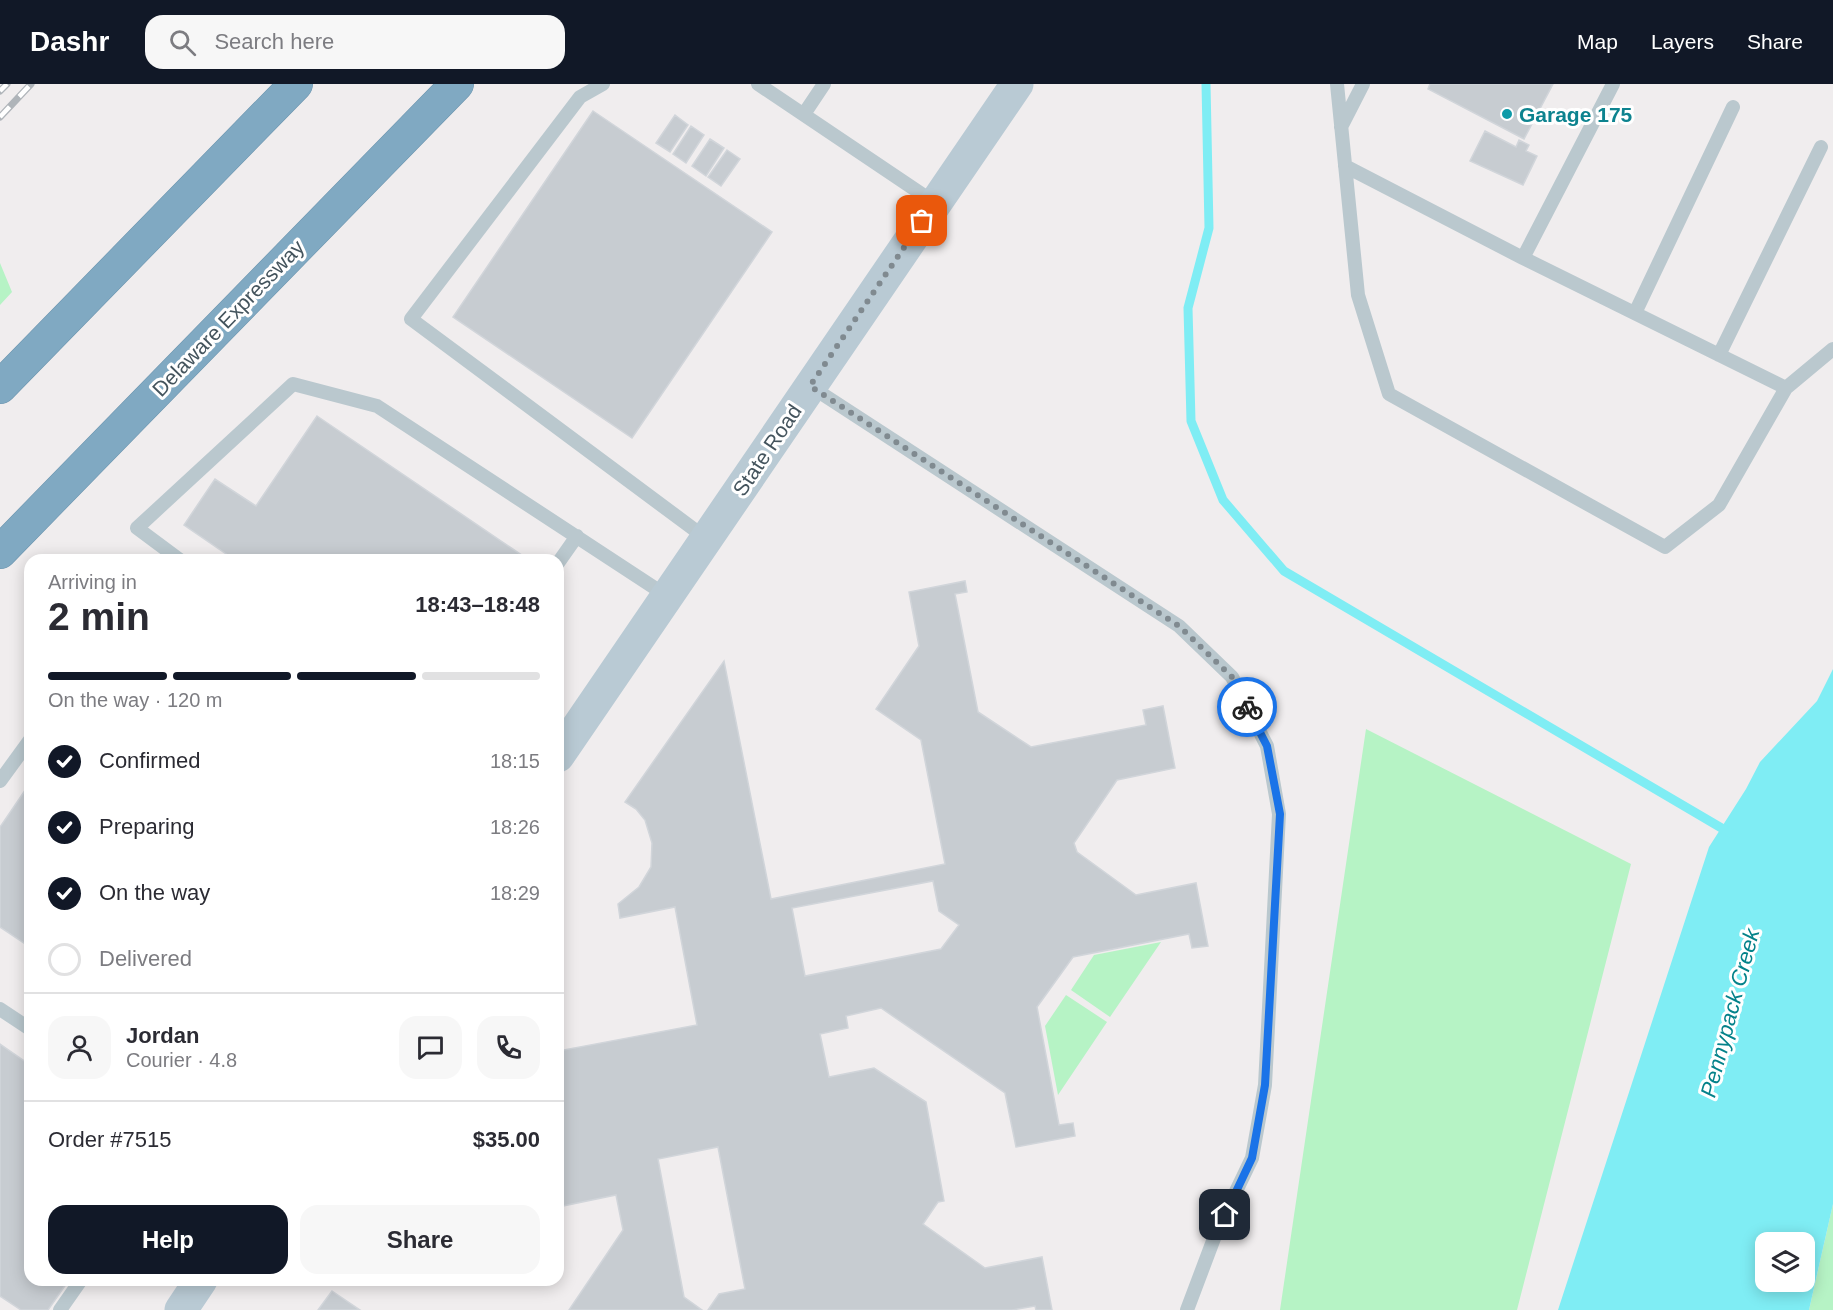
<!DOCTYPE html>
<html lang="en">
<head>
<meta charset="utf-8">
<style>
  body { margin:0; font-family:Arial,sans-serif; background:#f7f7f7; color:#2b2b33; height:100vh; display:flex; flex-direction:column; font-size:22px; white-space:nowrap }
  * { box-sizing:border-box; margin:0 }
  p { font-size:20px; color:#7c7c81 }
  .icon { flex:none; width:33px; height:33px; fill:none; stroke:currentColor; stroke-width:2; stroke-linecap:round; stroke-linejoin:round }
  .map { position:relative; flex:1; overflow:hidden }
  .drawer { position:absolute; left:24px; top:470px; width:540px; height:732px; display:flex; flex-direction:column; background:#fff; border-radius:18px; box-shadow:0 3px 15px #0003 }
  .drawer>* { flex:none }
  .buttons { position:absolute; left:1755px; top:1148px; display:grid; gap:12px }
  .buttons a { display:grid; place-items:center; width:60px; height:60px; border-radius:12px; background:#fff; box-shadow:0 3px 15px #0003; font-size:30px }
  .pin { position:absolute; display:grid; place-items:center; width:51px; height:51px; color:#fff; margin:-26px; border-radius:12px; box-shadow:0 3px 9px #0006 }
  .courier { position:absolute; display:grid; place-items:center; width:60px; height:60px; margin:-30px; border:4px solid #1a73e8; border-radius:50%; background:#fff; color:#222; box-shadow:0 2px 8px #0007 }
  .summary em { font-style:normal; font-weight:700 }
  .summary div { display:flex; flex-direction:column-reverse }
  .summary { display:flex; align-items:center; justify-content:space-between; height:102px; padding:0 24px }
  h1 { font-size:39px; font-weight:700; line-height:45px }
  .bar { display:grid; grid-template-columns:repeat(4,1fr); gap:9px 6px; align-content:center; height:72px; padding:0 24px }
  .bar i { height:8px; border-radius:4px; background:#e1e1e2 }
  .bar .current { background:#111827 }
  .bar p { grid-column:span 4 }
  .line { display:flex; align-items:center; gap:15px; padding:0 24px; border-top:2px solid #e1e1e2 }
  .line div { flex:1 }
  .round { display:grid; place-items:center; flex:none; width:63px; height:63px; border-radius:18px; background:#f7f7f7 }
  ol { padding:0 24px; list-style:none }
  li { display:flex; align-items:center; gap:18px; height:66px }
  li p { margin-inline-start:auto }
  li .icon { padding:6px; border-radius:50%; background:#111827; color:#fff; stroke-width:4 }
  li:last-child { color:#7c7c81 }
  li i { width:33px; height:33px; border:3px solid #e1e1e2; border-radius:50% }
  .action { display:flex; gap:12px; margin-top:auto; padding:12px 24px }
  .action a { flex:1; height:69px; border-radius:18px; background:#111827; color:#fff; font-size:24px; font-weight:700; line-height:69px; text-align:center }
  .action a+a { background:#f7f7f7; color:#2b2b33 }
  header { display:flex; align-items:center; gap:36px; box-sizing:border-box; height:84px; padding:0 30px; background:#111827; color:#fff }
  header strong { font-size:28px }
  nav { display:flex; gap:33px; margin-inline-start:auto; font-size:21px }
  .search { width:420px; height:54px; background:#f7f7f7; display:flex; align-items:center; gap:15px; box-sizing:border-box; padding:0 21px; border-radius:18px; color:#7c7c81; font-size:22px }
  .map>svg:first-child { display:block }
  .green { fill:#b6f3c5 }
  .water { fill:#7fedf4; fill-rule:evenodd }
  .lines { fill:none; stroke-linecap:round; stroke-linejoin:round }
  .stream { stroke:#7fedf4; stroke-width:9 }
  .building { fill:#c7ccd1; stroke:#d1d5da; stroke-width:1.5; fill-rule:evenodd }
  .highway-casing { stroke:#6b94ae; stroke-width:34 }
  .lane { stroke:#bac8ce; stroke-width:14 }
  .secondary { stroke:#b9cad4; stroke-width:33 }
  .highway { stroke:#80a9c2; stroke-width:33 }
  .rail-casing { stroke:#afb4b9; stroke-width:7 }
  .rail { stroke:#fff; stroke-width:4.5; stroke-dasharray:14; stroke-linecap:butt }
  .done { stroke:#808a90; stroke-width:6; stroke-dasharray:0 10.8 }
  .route { stroke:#1a73e8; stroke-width:8 }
  .culture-dot { fill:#0f9aa8; stroke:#fff; stroke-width:2 }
  .labels { text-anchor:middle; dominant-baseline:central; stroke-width:6; stroke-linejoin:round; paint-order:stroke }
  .culture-label { font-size:21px; font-weight:bold; fill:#0d838f; stroke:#fff; text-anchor:start }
  .street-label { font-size:21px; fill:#44545d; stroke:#fff }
  .water-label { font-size:22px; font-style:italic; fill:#04828a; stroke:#fff }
</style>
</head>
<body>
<header>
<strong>Dashr</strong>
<div class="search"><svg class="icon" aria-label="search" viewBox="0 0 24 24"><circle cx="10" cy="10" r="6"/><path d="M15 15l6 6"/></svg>Search here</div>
<nav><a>Map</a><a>Layers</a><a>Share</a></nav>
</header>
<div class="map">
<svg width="1833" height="1226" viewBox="0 0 1833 1226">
  <rect width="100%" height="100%" fill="#f0edee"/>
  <path class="green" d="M0,179L12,208L0,221Z
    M1366,645L1631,780L1517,1226H1280Z
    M1161,858L1110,933L1071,906L1094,871Z
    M1066,911L1107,938L1058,1011L1045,942Z
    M1833,1120V1226H1809Z"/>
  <path class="water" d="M1833,585V1120L1809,1226H1558L1709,763L1746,705L1760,678L1817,617ZM1766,1158H1804V1197H1766Z"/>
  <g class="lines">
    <path class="stream" d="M1206,0L1209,144L1188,224L1191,337L1223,416L1284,487L1730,749"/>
  </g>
  <path class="building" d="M1430,0H1553L1524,55L1428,5Z
    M593,27L772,148L632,354L453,233Z
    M675,31L688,41L670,68L656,59Z
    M691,42L704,51L686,79L673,70Z
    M1485,47L1516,63L1519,56L1529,61L1526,67L1537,72L1523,101L1470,77Z
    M710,55L724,64L706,92L692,82Z
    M727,66L740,75L721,102L708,93Z
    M317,332L529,476H235L184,441L215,395L256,422Z
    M965,497L967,508L955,510L978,628L1031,663L1146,641L1143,626L1163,622L1175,684L1117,696L1074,759L1077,768L1136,811L1196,799L1208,862L1192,864L1189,850L1073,873L1037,923L1059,1041L1073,1039L1075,1052L1016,1063L1005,1009L881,924L846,932L848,944L820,950L829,993L874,984L926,1018L944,1117L938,1118L923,1140L985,1184L1042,1173L1052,1226H1036L1035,1222L1012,1226H708L719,1210L745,1205L718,1063L658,1075L684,1213L702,1226H569L623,1146L616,1111L558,1123V967L697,941L675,823L620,834L618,820L639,803L651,783L652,759L645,736L636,725L625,718L724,577L771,815L945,780L921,656L876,625L919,562L909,508ZM933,797L939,827L959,841L941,865L805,892L792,824Z
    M30,699V863L0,843V743Z
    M0,960L30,981V1196H69L48,1226H21L0,1212Z
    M332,1207L360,1226H318Z"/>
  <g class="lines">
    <g class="highway-casing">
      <path id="highway" d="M0,303L296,0
        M0,468L457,0"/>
    </g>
    <path class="lane" d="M603,0L580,13L411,235L707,455
      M758,0L935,119
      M1337,0L1358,211L1389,310L1665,463L1719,421L1786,304
      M1613,0L1523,174L1786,304L1833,265
      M804,30L824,0
      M1341,43L1363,0
      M1345,82L1523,174
      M1635,229L1733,23
      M1719,271L1821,63
      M810,302L1179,542L1232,593L1267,662L1279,730L1265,1001L1252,1074L1216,1149L1187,1226
      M180,476L137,444L293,300L377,322L667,512
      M558,479L577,452
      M0,697L30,656
      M0,925L30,945
      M60,1226L81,1196"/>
    <path class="secondary" d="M558,672L1017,0
      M181,1226L201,1196"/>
    <use href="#highway" class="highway"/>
    <g class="rail-casing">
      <path id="rail" d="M0,7L7,0
        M0,33L31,0"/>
    </g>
    <use href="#rail" class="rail"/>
  </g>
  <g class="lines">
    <path class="done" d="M922,137L810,302L1179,542L1232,593L1247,623"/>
    <path class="route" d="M1225,1131L1252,1074L1265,1001L1280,730L1267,662L1247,623"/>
  </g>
  <circle class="culture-dot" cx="1507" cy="30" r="6"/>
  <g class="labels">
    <g class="culture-label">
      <text x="1519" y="30">Garage 175</text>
    </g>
    <g class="street-label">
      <text transform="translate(228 234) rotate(-46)">Delaware Expressway</text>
      <text transform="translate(767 366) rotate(-56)">State Road</text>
    </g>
    <g class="water-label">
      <text transform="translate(1730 929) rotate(-75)">Pennypack Creek</text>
    </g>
  </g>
</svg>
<div class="buttons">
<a><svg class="icon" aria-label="layers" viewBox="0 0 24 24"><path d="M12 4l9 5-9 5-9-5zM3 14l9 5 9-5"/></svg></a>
</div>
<div class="pin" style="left:922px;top:137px;background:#ea580c"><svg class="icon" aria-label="bag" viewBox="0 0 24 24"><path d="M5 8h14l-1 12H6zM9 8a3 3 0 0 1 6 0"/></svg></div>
<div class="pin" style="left:1225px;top:1131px;background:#1f2937"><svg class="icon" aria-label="home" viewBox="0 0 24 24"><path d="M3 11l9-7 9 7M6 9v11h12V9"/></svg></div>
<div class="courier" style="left:1247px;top:623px"><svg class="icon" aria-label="bike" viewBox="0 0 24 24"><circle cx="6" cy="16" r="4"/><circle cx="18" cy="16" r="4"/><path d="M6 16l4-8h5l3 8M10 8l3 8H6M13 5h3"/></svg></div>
<section class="drawer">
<div class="summary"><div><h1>2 min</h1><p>Arriving in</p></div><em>18:43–18:48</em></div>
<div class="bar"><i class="current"></i><i class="current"></i><i class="current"></i><i></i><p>On the way · 120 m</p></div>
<ol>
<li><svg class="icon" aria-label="check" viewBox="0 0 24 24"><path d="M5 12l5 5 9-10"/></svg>Confirmed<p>18:15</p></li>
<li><svg class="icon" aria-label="check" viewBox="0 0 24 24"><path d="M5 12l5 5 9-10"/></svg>Preparing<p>18:26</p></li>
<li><svg class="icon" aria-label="check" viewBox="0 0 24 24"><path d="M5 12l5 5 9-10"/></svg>On the way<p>18:29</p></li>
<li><i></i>Delivered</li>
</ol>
<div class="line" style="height:108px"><a class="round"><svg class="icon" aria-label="person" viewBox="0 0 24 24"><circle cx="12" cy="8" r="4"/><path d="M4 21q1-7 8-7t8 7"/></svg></a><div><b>Jordan</b><p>Courier · 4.8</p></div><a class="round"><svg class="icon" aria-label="chat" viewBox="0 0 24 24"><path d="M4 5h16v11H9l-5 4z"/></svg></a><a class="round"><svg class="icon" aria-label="phone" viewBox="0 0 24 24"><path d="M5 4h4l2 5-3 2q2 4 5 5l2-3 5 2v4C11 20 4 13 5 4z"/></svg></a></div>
<div class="line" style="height:78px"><div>Order #7515</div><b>$35.00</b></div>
<div class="action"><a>Help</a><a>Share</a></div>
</section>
</div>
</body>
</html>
